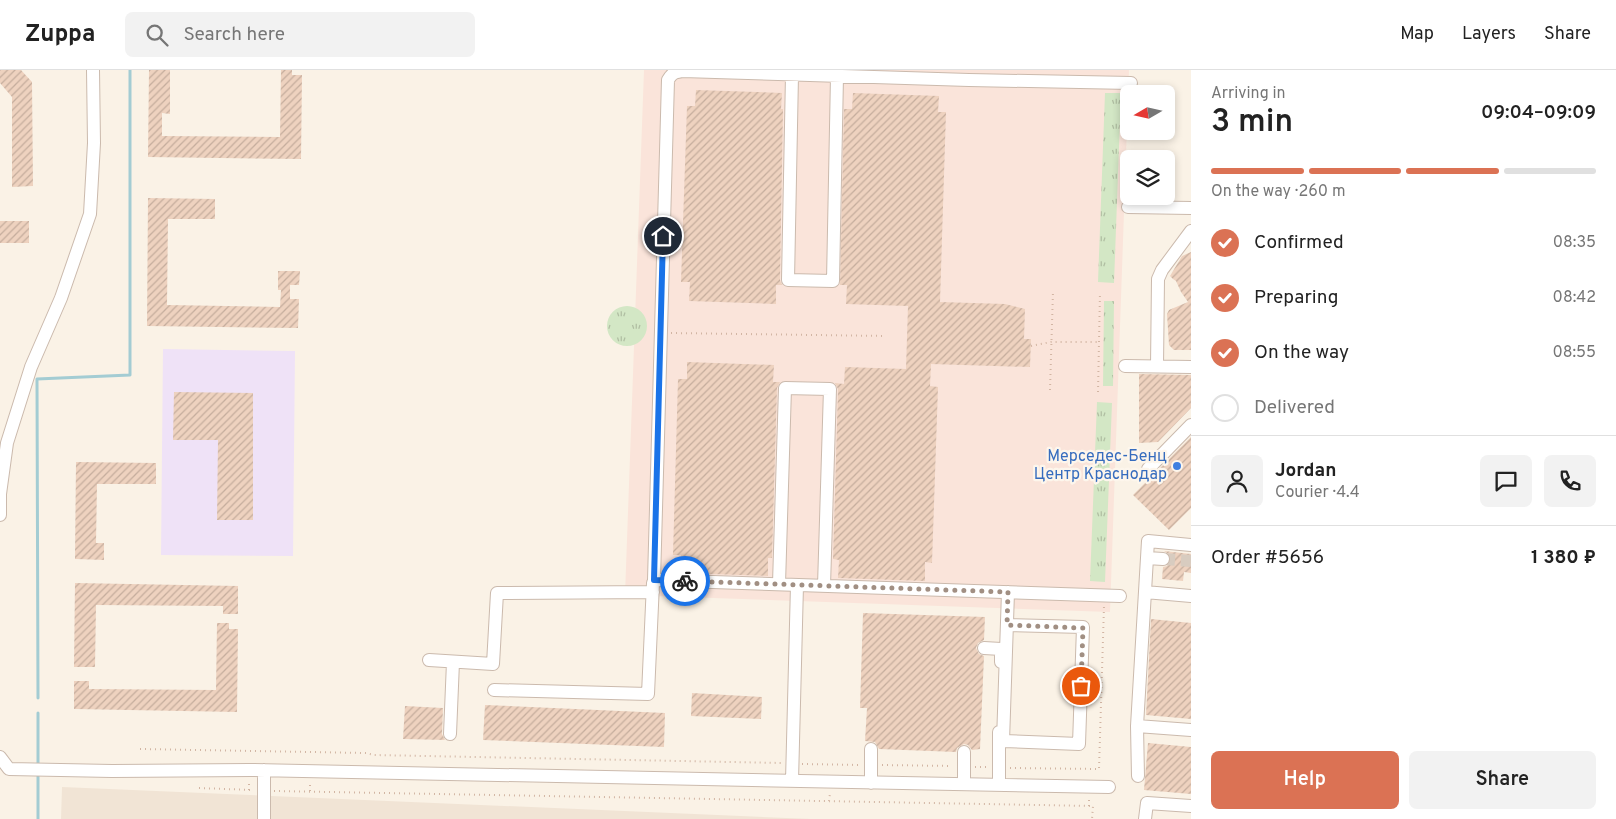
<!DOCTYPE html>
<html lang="en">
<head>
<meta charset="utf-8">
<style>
  body { margin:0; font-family:Overpass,sans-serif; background:#f2f2f2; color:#222; height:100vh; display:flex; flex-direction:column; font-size:19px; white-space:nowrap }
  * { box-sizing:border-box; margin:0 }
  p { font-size:16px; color:#767676 }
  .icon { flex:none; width:28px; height:28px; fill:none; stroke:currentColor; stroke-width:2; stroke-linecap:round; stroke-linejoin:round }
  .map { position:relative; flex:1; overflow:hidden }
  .side { display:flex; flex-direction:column; background:#fff; width:425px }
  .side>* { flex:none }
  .needle { width:32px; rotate:261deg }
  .controls { position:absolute; left:1120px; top:15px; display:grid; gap:10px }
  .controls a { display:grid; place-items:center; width:55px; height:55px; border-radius:8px; background:#fff; box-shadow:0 2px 8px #0003; font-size:25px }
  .pin { position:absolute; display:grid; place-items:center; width:42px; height:42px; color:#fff; margin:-21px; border:2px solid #fff; border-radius:50%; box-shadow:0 1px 5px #0007 }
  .courier { position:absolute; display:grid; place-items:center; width:50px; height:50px; margin:-25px; border:4px solid #1a73e8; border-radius:50%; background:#fff; color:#222; box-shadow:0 1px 6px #0007 }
  .overview em { font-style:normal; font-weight:600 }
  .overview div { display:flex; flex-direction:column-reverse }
  .overview { display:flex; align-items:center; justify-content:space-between; height:85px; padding:0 20px }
  h1 { font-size:32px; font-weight:600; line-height:38px }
  .bar { display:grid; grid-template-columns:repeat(4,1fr); gap:8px 5px; align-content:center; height:60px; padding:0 20px }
  .bar i { height:6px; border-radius:4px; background:#e0e0e0 }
  .bar .active { background:#db7254 }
  .bar p { grid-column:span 4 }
  .line { display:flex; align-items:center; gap:12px; padding:0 20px; border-top:1px solid #e0e0e0 }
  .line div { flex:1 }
  .round { display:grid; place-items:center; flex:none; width:52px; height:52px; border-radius:8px; background:#f2f2f2 }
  ol { padding:0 20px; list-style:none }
  li { display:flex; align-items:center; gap:15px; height:55px }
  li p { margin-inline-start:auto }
  li .icon { padding:5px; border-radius:50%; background:#db7254; color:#fff; stroke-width:4 }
  li:last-child { color:#767676 }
  li i { width:28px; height:28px; border:2px solid #e0e0e0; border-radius:50% }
  .cta { display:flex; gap:10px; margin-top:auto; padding:10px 20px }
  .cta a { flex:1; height:58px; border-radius:8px; background:#db7254; color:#fff; font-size:20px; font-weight:600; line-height:58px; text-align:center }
  .cta a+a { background:#f2f2f2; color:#222 }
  header { display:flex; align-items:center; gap:30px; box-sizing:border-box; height:70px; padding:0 25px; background:#fff; border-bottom:1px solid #e0e0e0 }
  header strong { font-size:24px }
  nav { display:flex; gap:28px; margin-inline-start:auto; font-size:18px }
  .search { width:350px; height:45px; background:#f2f2f2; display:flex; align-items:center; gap:12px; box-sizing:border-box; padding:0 18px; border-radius:8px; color:#767676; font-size:19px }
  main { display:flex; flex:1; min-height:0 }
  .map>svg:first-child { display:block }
  .residential { fill:#f1e4d5 }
  .commercial { fill:#fae4da }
  .education { fill:#efe2f7 }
  .grass { fill:url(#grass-tufts) }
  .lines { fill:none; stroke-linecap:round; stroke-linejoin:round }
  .stream { stroke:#a3ccd3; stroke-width:3 }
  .building { fill:url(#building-hatch) }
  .minor-tunnel { stroke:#d8ccc0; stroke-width:12; stroke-dasharray:12 6; stroke-linecap:butt }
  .minor-casing { stroke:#cbbaad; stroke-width:14 }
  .path { stroke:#d2b5a3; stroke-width:2; stroke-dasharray:1 4; stroke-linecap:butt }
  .minor { stroke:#fff; stroke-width:12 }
  .done { stroke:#a18f83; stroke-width:5; stroke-dasharray:0 9 }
  .route { stroke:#1a73e8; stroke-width:6 }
  .shop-dot { fill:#3f7fe0; stroke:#fdf6ec; stroke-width:2 }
  .labels { text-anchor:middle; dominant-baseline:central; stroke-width:4.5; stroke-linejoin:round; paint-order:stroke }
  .shop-label { font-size:16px; fill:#366cbe; stroke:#fdf6ec; text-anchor:end }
</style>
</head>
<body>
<header>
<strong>Zuppa</strong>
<div class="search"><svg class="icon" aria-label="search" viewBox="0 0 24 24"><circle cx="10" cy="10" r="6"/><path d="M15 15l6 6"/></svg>Search here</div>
<nav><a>Map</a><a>Layers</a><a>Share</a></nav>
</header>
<main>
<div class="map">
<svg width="1191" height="749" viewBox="0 0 1191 749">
  <defs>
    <pattern id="grass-tufts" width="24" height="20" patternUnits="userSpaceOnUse" patternTransform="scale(1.25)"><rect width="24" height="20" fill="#d3e7c5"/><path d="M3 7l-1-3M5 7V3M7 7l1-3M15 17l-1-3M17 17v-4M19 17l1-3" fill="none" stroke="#b0bea2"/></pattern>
    <pattern id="building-hatch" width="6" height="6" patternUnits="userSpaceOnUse" patternTransform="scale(1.25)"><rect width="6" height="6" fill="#eed2bf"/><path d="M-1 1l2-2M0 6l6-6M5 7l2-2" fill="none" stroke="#c5ad9d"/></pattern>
  </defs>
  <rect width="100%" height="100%" fill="#faf2e6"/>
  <path class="residential" d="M62,717L811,749H61Z"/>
  <path class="commercial" d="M644,0H1129L1110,542L625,525Z"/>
  <path class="education" d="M163,279L295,281L293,486L161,485Z"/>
  <path class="grass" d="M1105,23H1121L1114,213L1098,212Z
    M1104,231H1114L1113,316H1103Z
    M607 256a20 20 0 1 1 40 0a20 20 0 1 1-40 0Z
    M1097,332L1112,333L1105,512L1090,511Z"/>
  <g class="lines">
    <path class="stream" d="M38,628L37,309L130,305V0
      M38,643V697
      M38,704V749"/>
  </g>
  <path class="building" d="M0,0H21L32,12L33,116L12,117V27L0,13Z
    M149,0H170V44L162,43V66L280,67L281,0H292V5H302L301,89L148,87Z
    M696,20L782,23L781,39H783L780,210L782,215H776V234L689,231L690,212H681L687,36H695Z
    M853,23L939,26L938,42H946L940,232L1005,234L1025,239L1024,269H1031L1030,297L931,294L930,316L938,317L932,493L925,492V511L838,508L839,490L833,489L838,319L835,313L844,314L845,297L906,299L908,236L846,234L847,215H840L844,39H852Z
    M148,128L215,129V149H168L167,235L280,237L281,220H278V201H300L299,215H290V229H299L298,258L147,256Z
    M0,151H29V173H0Z
    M1191,182V280H1174L1169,275L1167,244L1169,240L1188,232L1181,222L1176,211L1173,209L1170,206L1182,186Z
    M687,292L774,295L773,312H780L777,318L772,488H768V506L681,503V485H673L678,309H687Z
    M1139,304L1191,305V338L1158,372L1139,373Z
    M174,322L253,323V450H217L218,370H173Z
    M1191,367V438L1169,460L1133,425Z
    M76,392L156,393V414H97L96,473H104V490L75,489Z
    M1164,481L1191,484V503L1184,502L1183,511L1162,509L1163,497L1167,496L1171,490L1170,485Z
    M75,513L238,516V544H223V536L96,535L95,597H74Z
    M863,543L985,547L984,570L978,573L976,578L979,584L984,586L980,679L972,680L968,675L964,674L957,678L956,682L879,679L875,672L865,671L867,638H860Z
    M1151,549L1191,553V649L1146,645Z
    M217,553H229V559H238L237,642L74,639V611H89V619L216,620Z
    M692,623L762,627L761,649L691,646Z
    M485,635L665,643L664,677L483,670Z
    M405,636L443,638L442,664L445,670L403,669Z
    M1148,673L1191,677V724L1144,720Z"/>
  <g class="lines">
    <path class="minor-tunnel" d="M1163,489L1191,491"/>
    <g class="minor-casing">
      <path id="minor" d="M792,5L788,210L833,211L837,6
        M1128,137L1191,138
        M1125,296L1191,297
        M1157,296L1158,209L1162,200L1191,161
        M1148,399L1191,355
        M0,445V424L7,373L31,297L61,228L90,144L94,73L93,0
        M1147,488L1163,489
        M779,514L785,318L830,319L824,516
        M1145,522L1191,526
        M1120,526L654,510L668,10C672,3 675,2 683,1L969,10L1131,13
        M1007,555L1083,557L1079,674L1003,671L1008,522
        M984,578L1001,579V592
        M429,590L493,594L497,523L653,522
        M494,620L648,624L653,513
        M1137,656L1191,660
        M450,664L453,592
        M0,687L9,699L112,701L250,700L1109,717
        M1138,706L1137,656L1148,471L1191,475
        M792,711L797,515
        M871,713V679
        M964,714V682
        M999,715V662
        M264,749V700
        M1145,749L1147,733L1191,736"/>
    </g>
    <path class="path" d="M671,263L886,266
      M1031,276L1051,272H1098
      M1050,320L1053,221
      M1098,322L1100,222
      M140,679L366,683L374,685L782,693
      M802,694L860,695
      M882,695L952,696
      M975,697H987
      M1010,698L1099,699L1104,536
      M199,718L252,720
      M249,720V711
      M274,721L1093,736L1092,749
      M310,721V712
      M829,731L830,723
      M1089,736V727"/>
    <use href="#minor" class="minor"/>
  </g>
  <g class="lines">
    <path class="done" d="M685,511L1008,522L1007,555L1083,558L1081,616"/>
    <path class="route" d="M663,166L654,510L685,511"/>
  </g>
  <circle class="shop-dot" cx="1177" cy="396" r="5"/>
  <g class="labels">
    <g class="shop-label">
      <text x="1167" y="387">Мерседес-Бенц<tspan x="1167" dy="18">Центр Краснодар</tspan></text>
    </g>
  </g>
</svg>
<div class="controls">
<a><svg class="needle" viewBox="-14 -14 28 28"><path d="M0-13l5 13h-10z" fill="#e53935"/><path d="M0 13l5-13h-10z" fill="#767676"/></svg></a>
<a><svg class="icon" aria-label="layers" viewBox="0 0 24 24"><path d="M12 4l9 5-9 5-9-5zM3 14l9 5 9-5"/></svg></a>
</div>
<div class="pin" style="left:1081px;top:616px;background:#ea580c"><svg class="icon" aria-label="bag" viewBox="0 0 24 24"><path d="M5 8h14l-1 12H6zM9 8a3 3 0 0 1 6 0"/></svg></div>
<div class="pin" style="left:663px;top:166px;background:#1f2937"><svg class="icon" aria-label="home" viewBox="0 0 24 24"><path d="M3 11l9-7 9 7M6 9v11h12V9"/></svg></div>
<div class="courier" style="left:685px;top:511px"><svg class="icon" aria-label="bike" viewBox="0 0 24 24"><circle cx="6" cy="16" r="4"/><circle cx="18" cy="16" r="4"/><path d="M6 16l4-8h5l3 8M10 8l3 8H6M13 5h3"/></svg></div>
</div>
<section class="side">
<div class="overview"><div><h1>3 min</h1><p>Arriving in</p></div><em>09:04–09:09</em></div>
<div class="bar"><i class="active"></i><i class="active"></i><i class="active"></i><i></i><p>On the way · 260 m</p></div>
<ol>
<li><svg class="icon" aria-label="check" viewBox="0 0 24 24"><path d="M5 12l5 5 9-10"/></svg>Confirmed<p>08:35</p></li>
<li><svg class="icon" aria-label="check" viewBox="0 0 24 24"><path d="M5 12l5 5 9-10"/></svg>Preparing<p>08:42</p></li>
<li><svg class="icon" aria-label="check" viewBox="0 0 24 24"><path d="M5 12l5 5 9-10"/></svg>On the way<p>08:55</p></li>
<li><i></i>Delivered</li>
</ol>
<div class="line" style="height:90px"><a class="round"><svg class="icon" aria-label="person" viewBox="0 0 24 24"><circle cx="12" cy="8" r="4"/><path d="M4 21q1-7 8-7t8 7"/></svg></a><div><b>Jordan</b><p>Courier · 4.4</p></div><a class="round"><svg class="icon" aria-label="chat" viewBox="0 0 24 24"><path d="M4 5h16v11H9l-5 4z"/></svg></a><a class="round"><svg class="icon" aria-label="phone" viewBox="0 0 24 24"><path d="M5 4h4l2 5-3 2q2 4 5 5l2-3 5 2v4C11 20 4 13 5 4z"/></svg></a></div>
<div class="line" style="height:65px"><div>Order #5656</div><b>1 380 ₽</b></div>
<div class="cta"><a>Help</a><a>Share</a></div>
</section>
</main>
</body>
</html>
